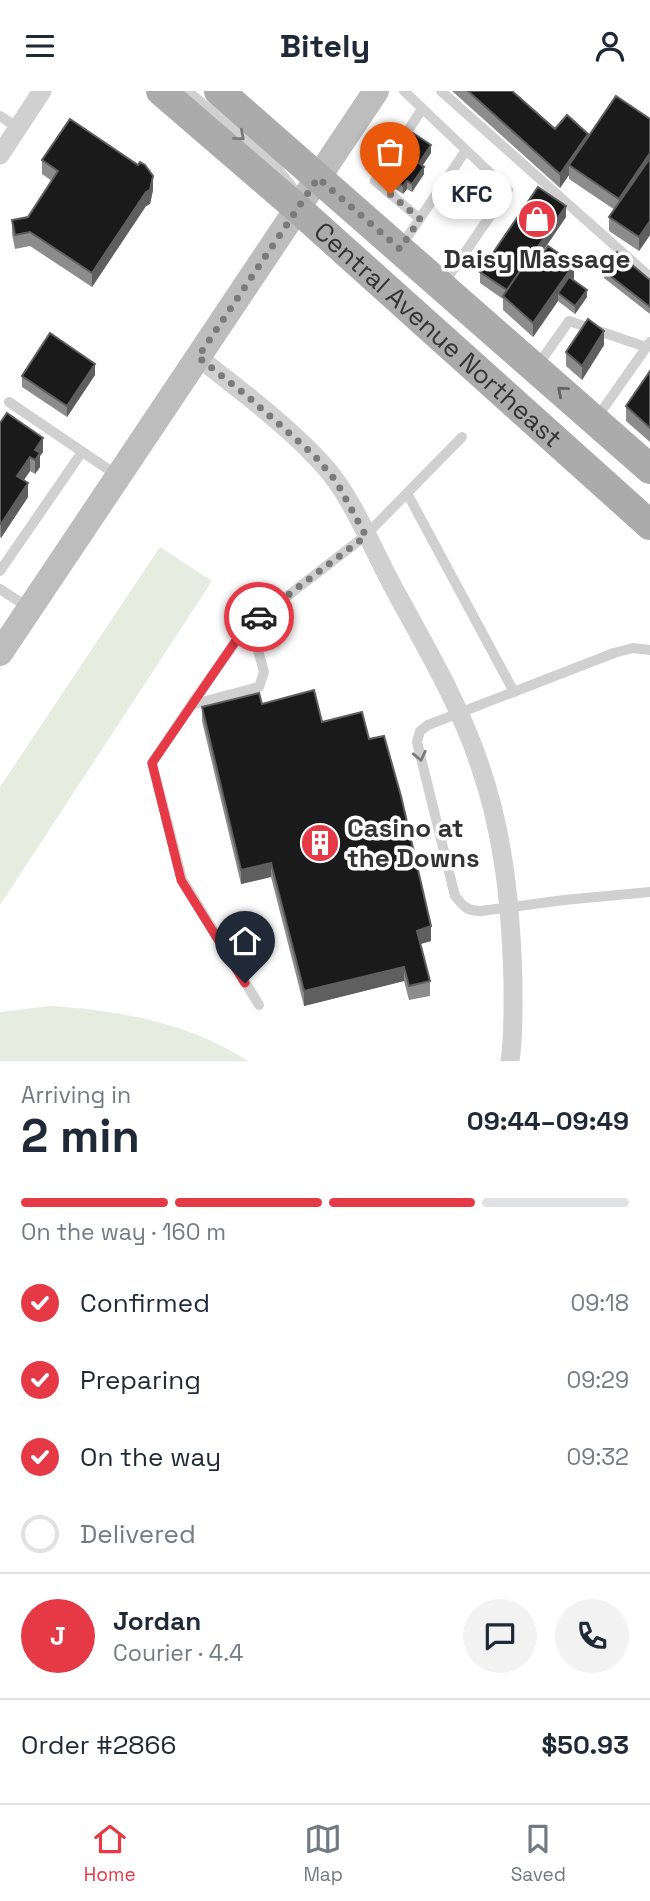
<!DOCTYPE html>
<html lang="en">
<head>
<meta charset="utf-8">
<style>
  body { margin:0; font-family:"Space Grotesk",sans-serif; background:#f2f2f3; color:#1f2937; height:100vh; display:flex; flex-direction:column; font-size:26px; white-space:nowrap }
  * { box-sizing:border-box; margin:0 }
  p { font-size:23px; color:#747a83 }
  .icon { flex:none; width:38px; height:38px; fill:none; stroke:currentColor; stroke-width:2; stroke-linecap:round; stroke-linejoin:round }
  .map { position:relative; height:970px; overflow:hidden }
  .panel { display:flex; flex-direction:column; background:#fff; flex:1 }
  .panel>* { flex:none }
  .pin { position:absolute; display:grid; place-items:center; width:60px; height:60px; color:#fff; margin:-72px -30px; border-radius:50% 50% 50% 0; rotate:-45deg; box-shadow:0 0 7px #0007 }
  .pin .icon { rotate:45deg }
  .courier { position:absolute; display:grid; place-items:center; width:70px; height:70px; margin:-35px; border:5px solid #e63946; border-radius:50%; background:#fff; color:#222; box-shadow:0 2px 9px #0007 }
  .bubble { position:absolute; height:49px; border-radius:24px; background:#fff; box-shadow:0 4px 10px #0003; font-size:23px; font-weight:700; line-height:49px; text-align:center }
  .overview em { font-style:normal; font-weight:700 }
  .overview div { display:flex; flex-direction:column-reverse }
  .overview { display:flex; align-items:center; justify-content:space-between; height:119px; padding:0 21px }
  h1 { font-size:46px; font-weight:700; line-height:52px }
  .bar { display:grid; grid-template-columns:repeat(4,1fr); gap:10px 7px; align-content:center; height:84px; padding:0 21px }
  .bar i { height:9px; border-radius:5px; background:#e0e1e3 }
  .bar .current { background:#e63946 }
  .bar p { grid-column:span 4 }
  .line { display:flex; align-items:center; gap:18px; padding:0 21px; border-top:2px solid #e0e1e3 }
  .line div { flex:1 }
  .round { display:grid; place-items:center; flex:none; width:74px; height:74px; border-radius:37px; background:#f2f2f3 }
  ol { padding:0 21px; list-style:none }
  li { display:flex; align-items:center; gap:21px; height:77px }
  li p { margin-inline-start:auto }
  li .icon { padding:7px; border-radius:50%; background:#e63946; color:#fff; stroke-width:4 }
  li:last-child { color:#747a83 }
  li i { width:38px; height:38px; border:4px solid #e0e1e3; border-radius:50% }
  header { display:flex; justify-content:space-between; align-items:center; height:91px; padding:0 21px; background:#fff; font-size:32px; font-weight:700 }
  .menu { display:flex; justify-content:space-around; align-items:center; height:98px; border-top:2px solid #e0e1e3; background:#fff; font-size:19px; color:#747a83 }
  .menu a { display:grid; justify-items:center; gap:4px }
  .menu .current { color:#e63946 }
  .map>svg:first-child { display:block }
  .green { fill:#e6ecdf }
  .lines { fill:none; stroke-linecap:round; stroke-linejoin:round }
  .lane { stroke:#d0d0d0; stroke-width:10 }
  .street { stroke:#d0d0d0; stroke-width:19 }
  .secondary { stroke:#bdbdbd; stroke-width:26 }
  .primary { stroke:#ababab; stroke-width:30 }
  .wall { fill:#8c8c8c }
  .shaded-wall { fill:#5f5f5f }
  .building { fill:#1a1a1a; stroke:#5f5f5f; stroke-width:2 }
  .oneway { stroke:#7a7a7a }
  .oneway2 { stroke:#636363 }
  .done { stroke:#7a7a7a; stroke-width:7; stroke-dasharray:0 12.6 }
  .route { stroke:#e63946; stroke-width:9 }
  .labels { text-anchor:middle; dominant-baseline:central; stroke-width:7; stroke-linejoin:round; paint-order:stroke }
  .poi-label { font-size:26px; font-weight:bold; fill:#333; stroke:#fff }
  .street-label { font-size:26px; fill:#333; stroke:#fff }
</style>
</head>
<body>
<header><svg class="icon" aria-label="menu" viewBox="0 0 24 24"><path d="M4 6h16M4 12h16M4 18h16"/></svg>Bitely<svg class="icon" aria-label="person" viewBox="0 0 24 24"><circle cx="12" cy="8" r="4"/><path d="M4 21q1-7 8-7t8 7"/></svg></header>
<div class="map">
<svg width="650" height="970" viewBox="0 0 650 970">
  <rect width="100%" height="100%" fill="#fff"/>
  <path class="green" d="M160,456L212,490L0,814V696Z
    M50,915C118,919 190,932 248,970H0V921Z"/>
  <g class="lines">
    <path class="lane" d="M188,0L278,78L293,97
      M441,0L650,186
      M0,25L18,37
      M420,128L375,90L422,18
      M402,154L466,59L404,0
      M444,192L508,99L466,59
      M538,274L569,230L646,256
      M9,311L118,385
      M596,328L650,251
      M407,402L514,601
      M0,480L82,361
      M0,498L29,517
      M251,533L264,581L259,596L191,614L244,539L255,530L365,445L462,346
      M650,559L633,557L614,562L428,634L420,640L417,651L455,805C463,815 467,820 481,820L564,809L650,801
      M191,614L152,672L182,788L259,914"/>
    <path class="street" d="M0,64L42,0
      M198,266C239,298 292,338 326,377C352,407 372,456 391,492C422,550 458,609 479,672C504,742 511,817 513,891C513,917 514,944 510,970"/>
    <path class="secondary" d="M0,562L376,0"/>
    <g class="primary">
      <path id="s1" d="M161,0L297,117L650,434"/>
      <path d="M219,0L650,378"/>
    </g>
  </g>
  <path class="wall" d="M452,0H512L555,38L588,47L650,28V144L639,160L609,140V126L615,119L569,88V84L560,97Z
    M431,62L422,75L424,83L412,101L407,98L403,103L385,91V83Z
    M42,69L153,99L150,113L146,115L92,196L30,155L15,158L12,143V129L28,126L52,90L42,83Z
    M566,126L541,163L574,187L573,188L587,206L575,223L558,210L533,246L503,219V208L480,192V181Z
    M604,180L650,189V223L604,187Z
    M604,254L582,289L566,275V261Z
    M650,280V351L626,330V315Z
    M95,284L67,326L22,296V285Z
    M0,332L43,361L40,365V376L35,383L30,380L24,389L28,406L1,447L0,446Z
    M262,613L322,631L369,648L431,850L420,853L430,890V905L409,909L404,890L304,915L271,786L241,793L202,630V616Z"/>
  <path class="shaded-wall" d="M588,43V57L569,74V84L560,97V83Z
    M431,54V62L419,80V72Z
    M650,62V76L619,122V108Z
    M424,76V83L412,101V93Z
    M153,85V99L150,113L146,115L92,196V182Z
    M407,90V98L403,103V95Z
    M566,115V126L508,211V200Z
    M650,130V144L639,160V146Z
    M574,173V187L561,205L558,202V210L533,246V232Z
    M587,199V206L575,223V215Z
    M604,240V254L582,289V275Z
    M95,273V284L67,326V315Z
    M43,347V361L40,365V376L35,383V359Z
    M30,366V380L17,399V385Z
    M28,392V406L1,447V433Z
    M271,772V786L241,793V779Z
    M431,835V850L417,854V840Z
    M404,876V890L304,915V900Z"/>
  <path class="building" d="M468,0H512L555,38L567,24L588,43L560,83Z
    M616,5L650,28V62L619,108L569,74Z
    M70,28L138,74L140,71L145,74L153,85L150,99L146,101L92,182L30,141L15,144L12,129L28,126L58,80L42,69Z
    M413,42L431,54L419,72L424,76L412,93L407,90L403,95L385,83Z
    M650,67V130L639,146L609,126Z
    M538,96L566,115L535,160L534,159L507,199L480,181Z
    M548,155L574,173L533,232L503,205L534,159L542,164Z
    M617,161L650,189V216L604,180Z
    M569,186L587,199L575,215L558,202Z
    M588,228L604,240L582,275L566,261Z
    M50,242L95,273L67,315L22,285Z
    M650,280V337L626,315Z
    M7,322L43,347L35,359L40,362L35,369L30,366L17,385L28,392L1,433L0,432V332Z
    M314,599L322,631L362,621L369,648L384,645L401,705L431,835L417,840L430,890L409,895L404,876L304,900L271,772L241,779L202,616L259,602L262,613Z"/>
  <defs><path id="oneway-chevron" d="M-2-3.5L2.5 0L-2 3.5" fill="none" stroke-width="1.6" stroke-linecap="round" stroke-linejoin="round" transform="scale(1.75)"/></defs>
  <g class="oneway">
    <use href="#oneway-chevron" transform="translate(240 45) rotate(41)"/>
    <use href="#oneway-chevron" transform="translate(420 665) rotate(78)"/>
  </g>
  <use class="oneway2" href="#oneway-chevron" transform="translate(562 300) rotate(-139)"/>
  <g class="lines">
    <path class="done" d="M259,526L366,445L336,390L314,364L246,304L198,266L318,87L400,158L420,128L390,103"/>
    <path class="route" d="M245,892L181,789L152,672L235,551L244,539L259,526"/>
  </g>
  <defs>
    <g id="shop-disc" transform="scale(2.0125)"><circle r="9.5" fill="#e63946" stroke="#fff"/><path d="M-5-2.5h2.3a2.7 3.5 0 0 1 5.4 0H5L5.5 6h-11ZM-1.5-2.5h3a1.5 2.3 0 0 0-3 0Z" fill="#fff"/></g>
    <g id="building-disc" transform="scale(2.0125)"><circle r="9.5" fill="#e63946" stroke="#fff"/><path d="M-4-6H4V6H1V3H-1V6H-4ZM-2.5-4.3h1.7v1.8h-1.7ZM.8-4.3h1.7v1.8H.8ZM-2.5-1h1.7V.8h-1.7ZM.8-1h1.7V.8H.8Z" fill="#fff"/></g>
  </defs>
  <g fill-rule="evenodd">
    <use href="#shop-disc" x="537" y="128"/>
    <use href="#building-disc" x="320" y="752"/>
  </g>
  <g class="labels">
    <g class="poi-label">
      <text x="537" y="168">Daisy Massage</text>
      <text x="347" y="737" text-anchor="start">Casino at<tspan x="347" dy="30">the Downs</tspan></text>
    </g>
    <g class="street-label">
      <text stroke="none"><textPath href="#s1" startOffset="369">Central Avenue Northeast</textPath></text>
    </g>
  </g>
</svg>
<div class="pin" style="left:390px;top:103px;background:#ea580c"><svg class="icon" aria-label="bag" viewBox="0 0 24 24"><path d="M5 8h14l-1 12H6zM9 8a3 3 0 0 1 6 0"/></svg></div>
<div class="pin" style="left:245px;top:892px;background:#1f2937"><svg class="icon" aria-label="home" viewBox="0 0 24 24"><path d="M3 11l9-7 9 7M6 9v11h12V9"/></svg></div>
<div class="courier" style="left:259px;top:526px"><svg class="icon" aria-label="car" viewBox="0 0 24 24"><path d="M5 17H2v-5l4-1 3-4h7l3 4 3 1v5h-3M9 17h6M6 11h13"/><circle cx="7" cy="17" r="2"/><circle cx="17" cy="17" r="2"/></svg></div>
<div class="bubble" style="left:432px;top:79px;width:80px">KFC</div>
</div>
<section class="panel">
<div class="overview"><div><h1>2 min</h1><p>Arriving in</p></div><em>09:44–09:49</em></div>
<div class="bar"><i class="current"></i><i class="current"></i><i class="current"></i><i></i><p>On the way · 160 m</p></div>
<ol>
<li><svg class="icon" aria-label="check" viewBox="0 0 24 24"><path d="M5 12l5 5 9-10"/></svg>Confirmed<p>09:18</p></li>
<li><svg class="icon" aria-label="check" viewBox="0 0 24 24"><path d="M5 12l5 5 9-10"/></svg>Preparing<p>09:29</p></li>
<li><svg class="icon" aria-label="check" viewBox="0 0 24 24"><path d="M5 12l5 5 9-10"/></svg>On the way<p>09:32</p></li>
<li><i></i>Delivered</li>
</ol>
<div class="line" style="height:126px"><b class="round" style="background:#e63946;color:#fff">J</b><div><b>Jordan</b><p>Courier · 4.4</p></div><a class="round"><svg class="icon" aria-label="chat" viewBox="0 0 24 24"><path d="M4 5h16v11H9l-5 4z"/></svg></a><a class="round"><svg class="icon" aria-label="phone" viewBox="0 0 24 24"><path d="M5 4h4l2 5-3 2q2 4 5 5l2-3 5 2v4C11 20 4 13 5 4z"/></svg></a></div>
<div class="line" style="height:91px"><div>Order #2866</div><b>$50.93</b></div>
</section>
<nav class="menu">
<a class="current"><svg class="icon" aria-label="home" viewBox="0 0 24 24"><path d="M3 11l9-7 9 7M6 9v11h12V9"/></svg>Home</a>
<a><svg class="icon" aria-label="map" viewBox="0 0 24 24"><path d="M3 6l6-2 6 2 6-2v14l-6 2-6-2-6 2zM9 4v14M15 6v14"/></svg>Map</a>
<a><svg class="icon" aria-label="saved" viewBox="0 0 24 24"><path d="M7 4h10v16l-5-4-5 4z"/></svg>Saved</a>
</nav>
</body>
</html>
